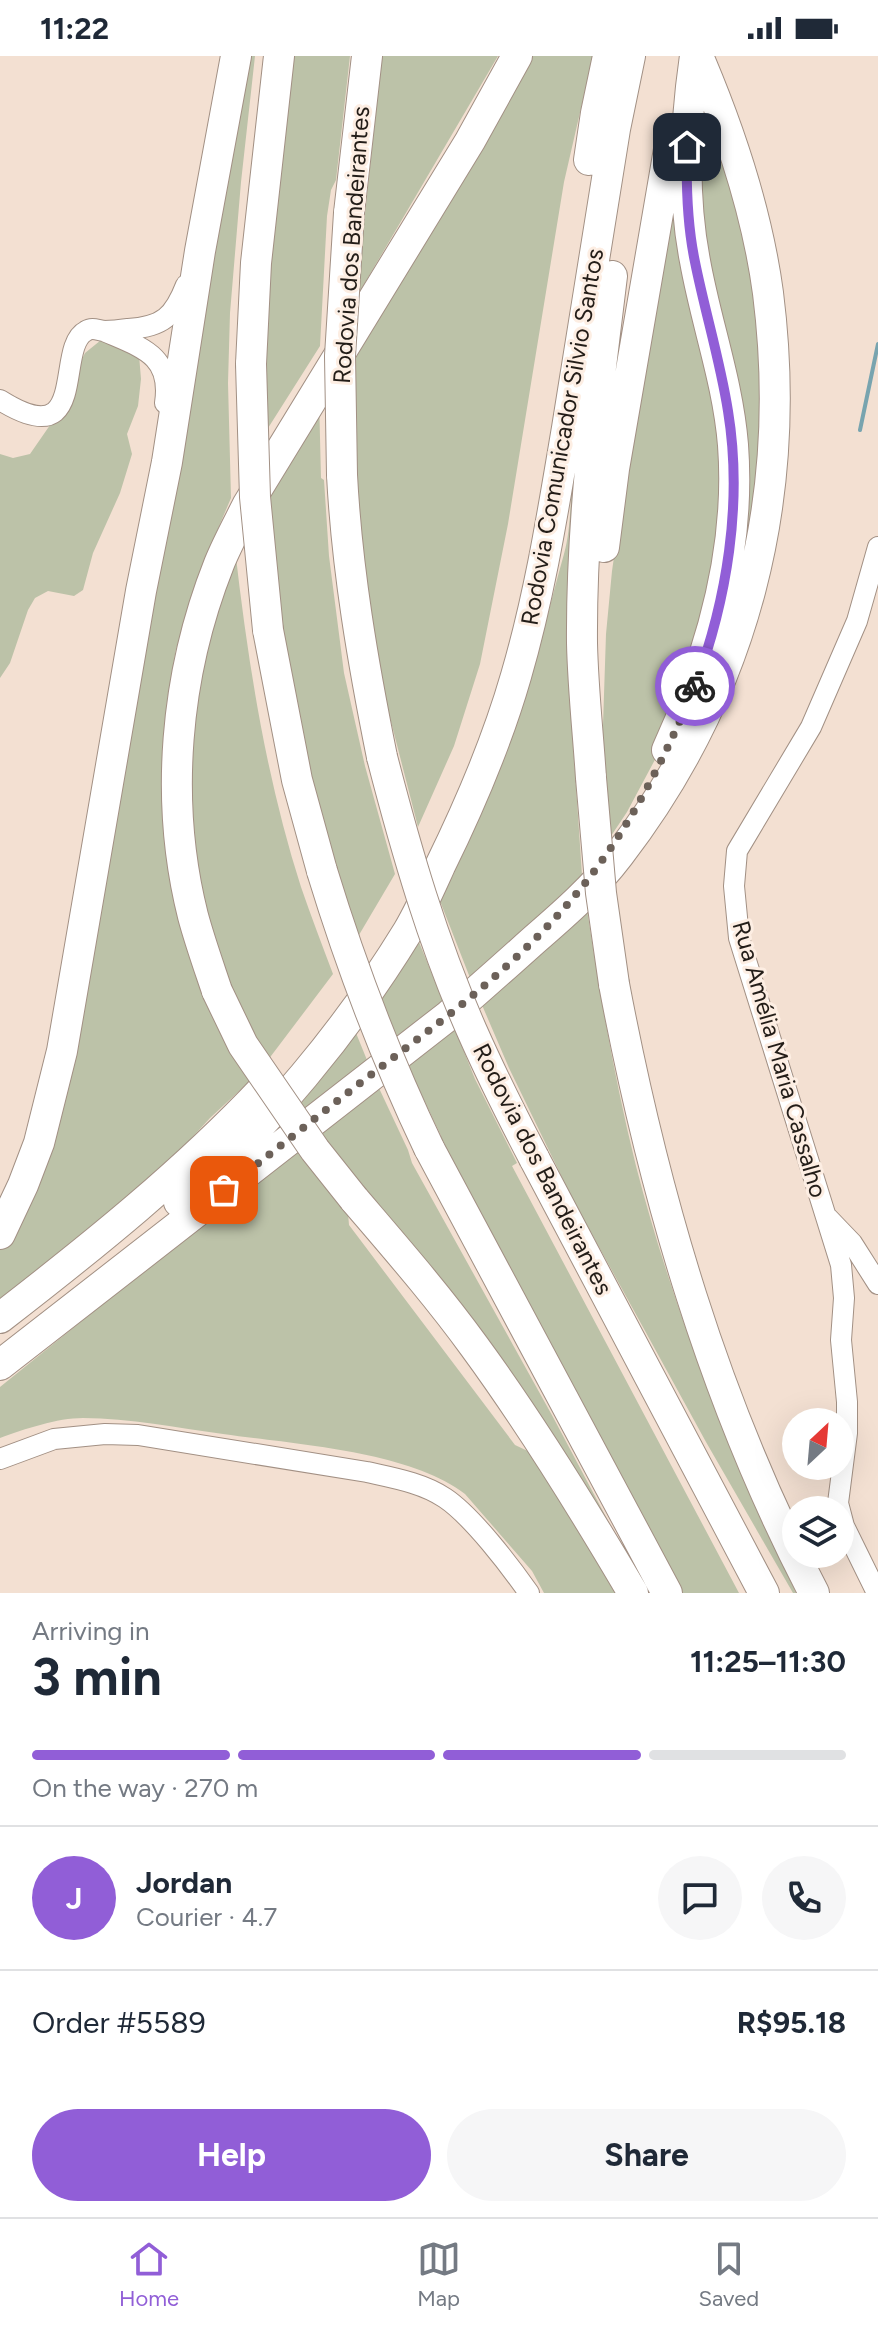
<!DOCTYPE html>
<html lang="en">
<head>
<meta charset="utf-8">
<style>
  body { margin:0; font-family:Figtree,sans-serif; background:#f6f6f7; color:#1f2937; height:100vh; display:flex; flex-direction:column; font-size:30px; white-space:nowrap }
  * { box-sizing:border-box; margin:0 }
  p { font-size:26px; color:#747a83 }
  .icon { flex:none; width:44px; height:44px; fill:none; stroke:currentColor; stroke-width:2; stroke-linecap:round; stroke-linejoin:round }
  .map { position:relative; height:1537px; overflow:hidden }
  .panel { display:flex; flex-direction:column; background:#fff; flex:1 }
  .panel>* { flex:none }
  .needle { width:52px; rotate:26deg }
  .buttons { position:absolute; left:782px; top:1352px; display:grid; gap:16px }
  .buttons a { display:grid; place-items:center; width:72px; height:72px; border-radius:50%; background:#fff; box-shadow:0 8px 32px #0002; font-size:40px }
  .pin { position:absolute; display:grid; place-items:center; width:68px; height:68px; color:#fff; margin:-34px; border-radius:16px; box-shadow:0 4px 12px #0006 }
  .courier { position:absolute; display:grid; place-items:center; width:80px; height:80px; margin:-40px; border:6px solid #915ed7; border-radius:50%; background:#fff; color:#222; box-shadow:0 2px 10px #0007 }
  .overview em { font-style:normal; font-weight:700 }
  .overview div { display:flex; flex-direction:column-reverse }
  .overview { display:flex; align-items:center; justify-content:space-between; height:136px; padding:0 32px }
  h1 { font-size:52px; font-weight:700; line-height:60px }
  .bar { display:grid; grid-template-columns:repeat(4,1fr); gap:12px 8px; align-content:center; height:96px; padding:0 32px }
  .bar i { height:10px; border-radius:6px; background:#e0e1e3 }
  .bar .selected { background:#915ed7 }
  .bar p { grid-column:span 4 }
  .line { display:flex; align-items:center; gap:20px; padding:0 32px; border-top:2px solid #e0e1e3 }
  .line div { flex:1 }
  .round { display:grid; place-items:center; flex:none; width:84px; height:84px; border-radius:42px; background:#f6f6f7 }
  .button { display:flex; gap:16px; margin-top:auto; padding:16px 32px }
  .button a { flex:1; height:92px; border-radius:48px; background:#915ed7; color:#fff; font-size:32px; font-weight:700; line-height:92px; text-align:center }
  .button a+a { background:#f6f6f7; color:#1f2937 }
  .status { display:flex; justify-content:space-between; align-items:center; height:56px; padding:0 40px; background:#fff; direction:ltr }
  .status svg { height:22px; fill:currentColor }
  .menu { display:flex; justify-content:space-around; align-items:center; height:112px; border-top:2px solid #e0e1e3; background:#fff; font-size:22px; color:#747a83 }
  .menu a { display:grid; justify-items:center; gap:4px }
  .menu .selected { color:#915ed7 }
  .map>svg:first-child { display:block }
  .green { fill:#bcc2a8 }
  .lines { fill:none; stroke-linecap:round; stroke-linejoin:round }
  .stream { stroke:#78a4af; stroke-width:4 }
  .minor-casing { stroke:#a29084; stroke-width:22 }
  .highway-casing { stroke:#a29084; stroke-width:32 }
  .minor { stroke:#fff; stroke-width:20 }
  .highway { stroke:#fff; stroke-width:30 }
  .highway-bridge-casing { stroke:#a29084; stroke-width:32; stroke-linecap:butt }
  .highway-bridge { stroke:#fff; stroke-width:30 }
  .done { stroke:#6c6159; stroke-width:8; stroke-dasharray:0 14.4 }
  .route { stroke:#915ed7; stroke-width:10 }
  .labels { text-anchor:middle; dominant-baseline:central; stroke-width:6; stroke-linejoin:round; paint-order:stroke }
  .street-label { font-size:24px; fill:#231d18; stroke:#fdeee3 }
</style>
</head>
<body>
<div class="status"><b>11:22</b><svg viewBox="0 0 49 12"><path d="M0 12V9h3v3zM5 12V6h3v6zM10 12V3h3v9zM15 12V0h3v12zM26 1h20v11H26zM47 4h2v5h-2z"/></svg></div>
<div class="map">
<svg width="878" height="1537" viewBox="0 0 878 1537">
  <rect width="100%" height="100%" fill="#f3e0d2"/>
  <path class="green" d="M241,0H255L241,126L230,257L228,327L231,442L209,494L176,593L167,645L162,697V753L168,812L177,857L251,1024L210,1062L167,1109L0,1246V1193L26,1142Z
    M288,0H350L336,124L331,134L327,160L320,290L263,380L265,224Z
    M382,0H498L356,242Z
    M527,0H593L564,126L508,468L480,608L454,690L418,771L378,615L360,482L354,385L355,286Z
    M696,25L730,114L759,261L760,388L751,464L731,556L704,221Z
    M675,115L721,346L726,480L658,698L627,756L609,783L602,699L606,578L612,515L639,326Z
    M106,280L139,299L141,323L138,350L127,378L132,398L120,437L93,497L83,534L74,540L48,535L35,542L28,554L10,607L0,622V398L13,402L30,398L66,346L77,313L85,297Z
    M319,341L321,422L324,424L329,500L344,617L365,710L395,818L356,884L349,865L287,629L268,430Z
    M577,430L571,583V656L582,819L472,927L440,845C472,781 502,714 523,646C539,597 550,547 564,498C570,477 570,453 572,431Z
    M235,493C248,607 266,722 301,831C311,860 322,889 333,918L268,1004L224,918L200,846L190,781L194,636Z
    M587,853C600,939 615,1025 636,1110C674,1257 731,1399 796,1537H793L706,1386L571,1140L509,1012L482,949L539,900Z
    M419,886L445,950L397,988L380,946Z
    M455,973L475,1023L517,1107L512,1110L739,1537H683L473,1159L440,1088L441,1080L407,1008Z
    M356,977L369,1009L305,1059L299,1050Z
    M378,1030L408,1094L412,1107L553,1361L622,1491L318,1078Z
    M298,1093L348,1157L349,1169L515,1389L532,1397L617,1537H544L532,1515L465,1438C410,1395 293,1388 223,1378C177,1372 130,1362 83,1362C57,1362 25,1373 0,1382V1331L224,1150Z"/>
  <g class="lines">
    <path class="stream" d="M860,374L878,288"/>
    <g class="minor-casing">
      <path id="minor" d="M106,276C143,292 172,300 165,347
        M0,344C91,401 54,291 86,275C92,271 97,274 104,275C112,275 121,274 128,273C163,271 174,260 186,229
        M828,1162L852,1187L878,1228
        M0,1403L54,1383L105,1378L138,1379L367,1416C394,1422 423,1427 445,1442C472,1460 510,1510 529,1537
        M877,1537L844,1470L838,1447L847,1377V1346L841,1284L844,1242L841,1209L739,882L734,830L737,795L811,671L857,565L878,491"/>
    </g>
    <g class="highway-casing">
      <path id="highway" d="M589,104L596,57L608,0
        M349,157L367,0
        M251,308L256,207L279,0
        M342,419C347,514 363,607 382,701
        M604,491L614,413L672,76
        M268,574L297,724L322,815
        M667,694C711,598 741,495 733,389C728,326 706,267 695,205C682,138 685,68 695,0
        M591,722C588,676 583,633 582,587C581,464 597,342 612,220
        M614,928C654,1139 714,1346 814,1537
        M217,935C209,911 200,886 193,860C164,745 175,619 219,508C227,488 238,468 248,448L470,85L517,0
        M429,1092L667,1537
        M534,1102L764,1537
        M354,1143C395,1191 437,1239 474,1290C532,1369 583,1452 633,1537
        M179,1146C267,1072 348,973 408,875C420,855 430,832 440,810C470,749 497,686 516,620C540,538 553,455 567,372C583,272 599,173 615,73L630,0
        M0,1178L23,1129L39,1087L62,995L141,535L167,406L200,195L236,0
        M0,1262C93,1190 184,1117 265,1031
        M0,1309L448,960C477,935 505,910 534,884C564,858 594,832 619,799C745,635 794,442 768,237C757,155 730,75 698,0"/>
    </g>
    <use href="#minor" class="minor"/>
    <use href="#highway" class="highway"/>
    <g class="highway-bridge-casing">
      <path id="highway-bridge" d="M251,308L255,441L268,574
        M342,419L340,300L349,157
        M382,701C406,794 433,887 472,975C491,1018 512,1060 534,1102
        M591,722L601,837L614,928
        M322,815C351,910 386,1002 429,1092
        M217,935L243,989L315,1094L354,1143"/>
    </g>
    <use href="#highway-bridge" class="highway-bridge"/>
  </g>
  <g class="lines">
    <path class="done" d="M224,1134C274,1095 323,1056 373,1017C450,959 530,899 589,822C634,764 667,697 695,630"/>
    <path class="route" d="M687,91C686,129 687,168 695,206C705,256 720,304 728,355C743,447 727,544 695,630"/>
  </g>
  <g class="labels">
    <g class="street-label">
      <text transform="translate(351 189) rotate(-86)">Rodovia dos Bandeirantes</text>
      <text transform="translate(562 381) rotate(-80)">Rodovia Comunicador Silvio Santos</text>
      <text transform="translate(780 1003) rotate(74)">Rua Amélia Maria Cassalho</text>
      <text transform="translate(543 1113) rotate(63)">Rodovia dos Bandeirantes</text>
    </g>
  </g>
</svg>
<div class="buttons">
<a><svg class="needle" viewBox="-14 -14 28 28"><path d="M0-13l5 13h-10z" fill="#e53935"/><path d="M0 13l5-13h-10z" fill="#747a83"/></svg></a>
<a><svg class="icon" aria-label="layers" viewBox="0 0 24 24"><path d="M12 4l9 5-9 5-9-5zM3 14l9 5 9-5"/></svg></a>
</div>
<div class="pin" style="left:224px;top:1134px;background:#ea580c"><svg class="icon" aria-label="bag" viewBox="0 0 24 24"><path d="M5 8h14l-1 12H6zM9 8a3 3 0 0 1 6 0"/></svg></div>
<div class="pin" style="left:687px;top:91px;background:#1f2937"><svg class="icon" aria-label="home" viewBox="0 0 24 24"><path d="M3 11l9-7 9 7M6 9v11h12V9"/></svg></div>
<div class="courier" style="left:695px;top:630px"><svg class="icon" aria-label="bike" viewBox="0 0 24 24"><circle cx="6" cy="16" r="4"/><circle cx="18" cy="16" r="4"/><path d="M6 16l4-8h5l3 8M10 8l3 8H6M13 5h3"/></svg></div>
</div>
<section class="panel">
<div class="overview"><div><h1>3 min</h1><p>Arriving in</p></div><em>11:25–11:30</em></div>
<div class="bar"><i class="selected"></i><i class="selected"></i><i class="selected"></i><i></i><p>On the way · 270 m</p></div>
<div class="line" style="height:144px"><b class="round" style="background:#915ed7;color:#fff">J</b><div><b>Jordan</b><p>Courier · 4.7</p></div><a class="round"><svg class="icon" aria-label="chat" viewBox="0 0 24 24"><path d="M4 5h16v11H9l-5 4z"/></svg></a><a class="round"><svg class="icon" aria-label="phone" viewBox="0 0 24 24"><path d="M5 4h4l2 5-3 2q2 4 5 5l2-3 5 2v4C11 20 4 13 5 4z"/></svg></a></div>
<div class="line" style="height:104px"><div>Order #5589</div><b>R$95.18</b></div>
<div class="button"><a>Help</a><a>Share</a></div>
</section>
<nav class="menu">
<a class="selected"><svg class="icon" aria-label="home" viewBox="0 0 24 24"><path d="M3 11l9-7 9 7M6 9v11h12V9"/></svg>Home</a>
<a><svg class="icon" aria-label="map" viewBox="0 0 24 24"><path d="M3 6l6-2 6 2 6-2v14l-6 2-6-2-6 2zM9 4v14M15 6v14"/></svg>Map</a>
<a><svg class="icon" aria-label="saved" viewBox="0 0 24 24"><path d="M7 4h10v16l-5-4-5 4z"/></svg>Saved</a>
</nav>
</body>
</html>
